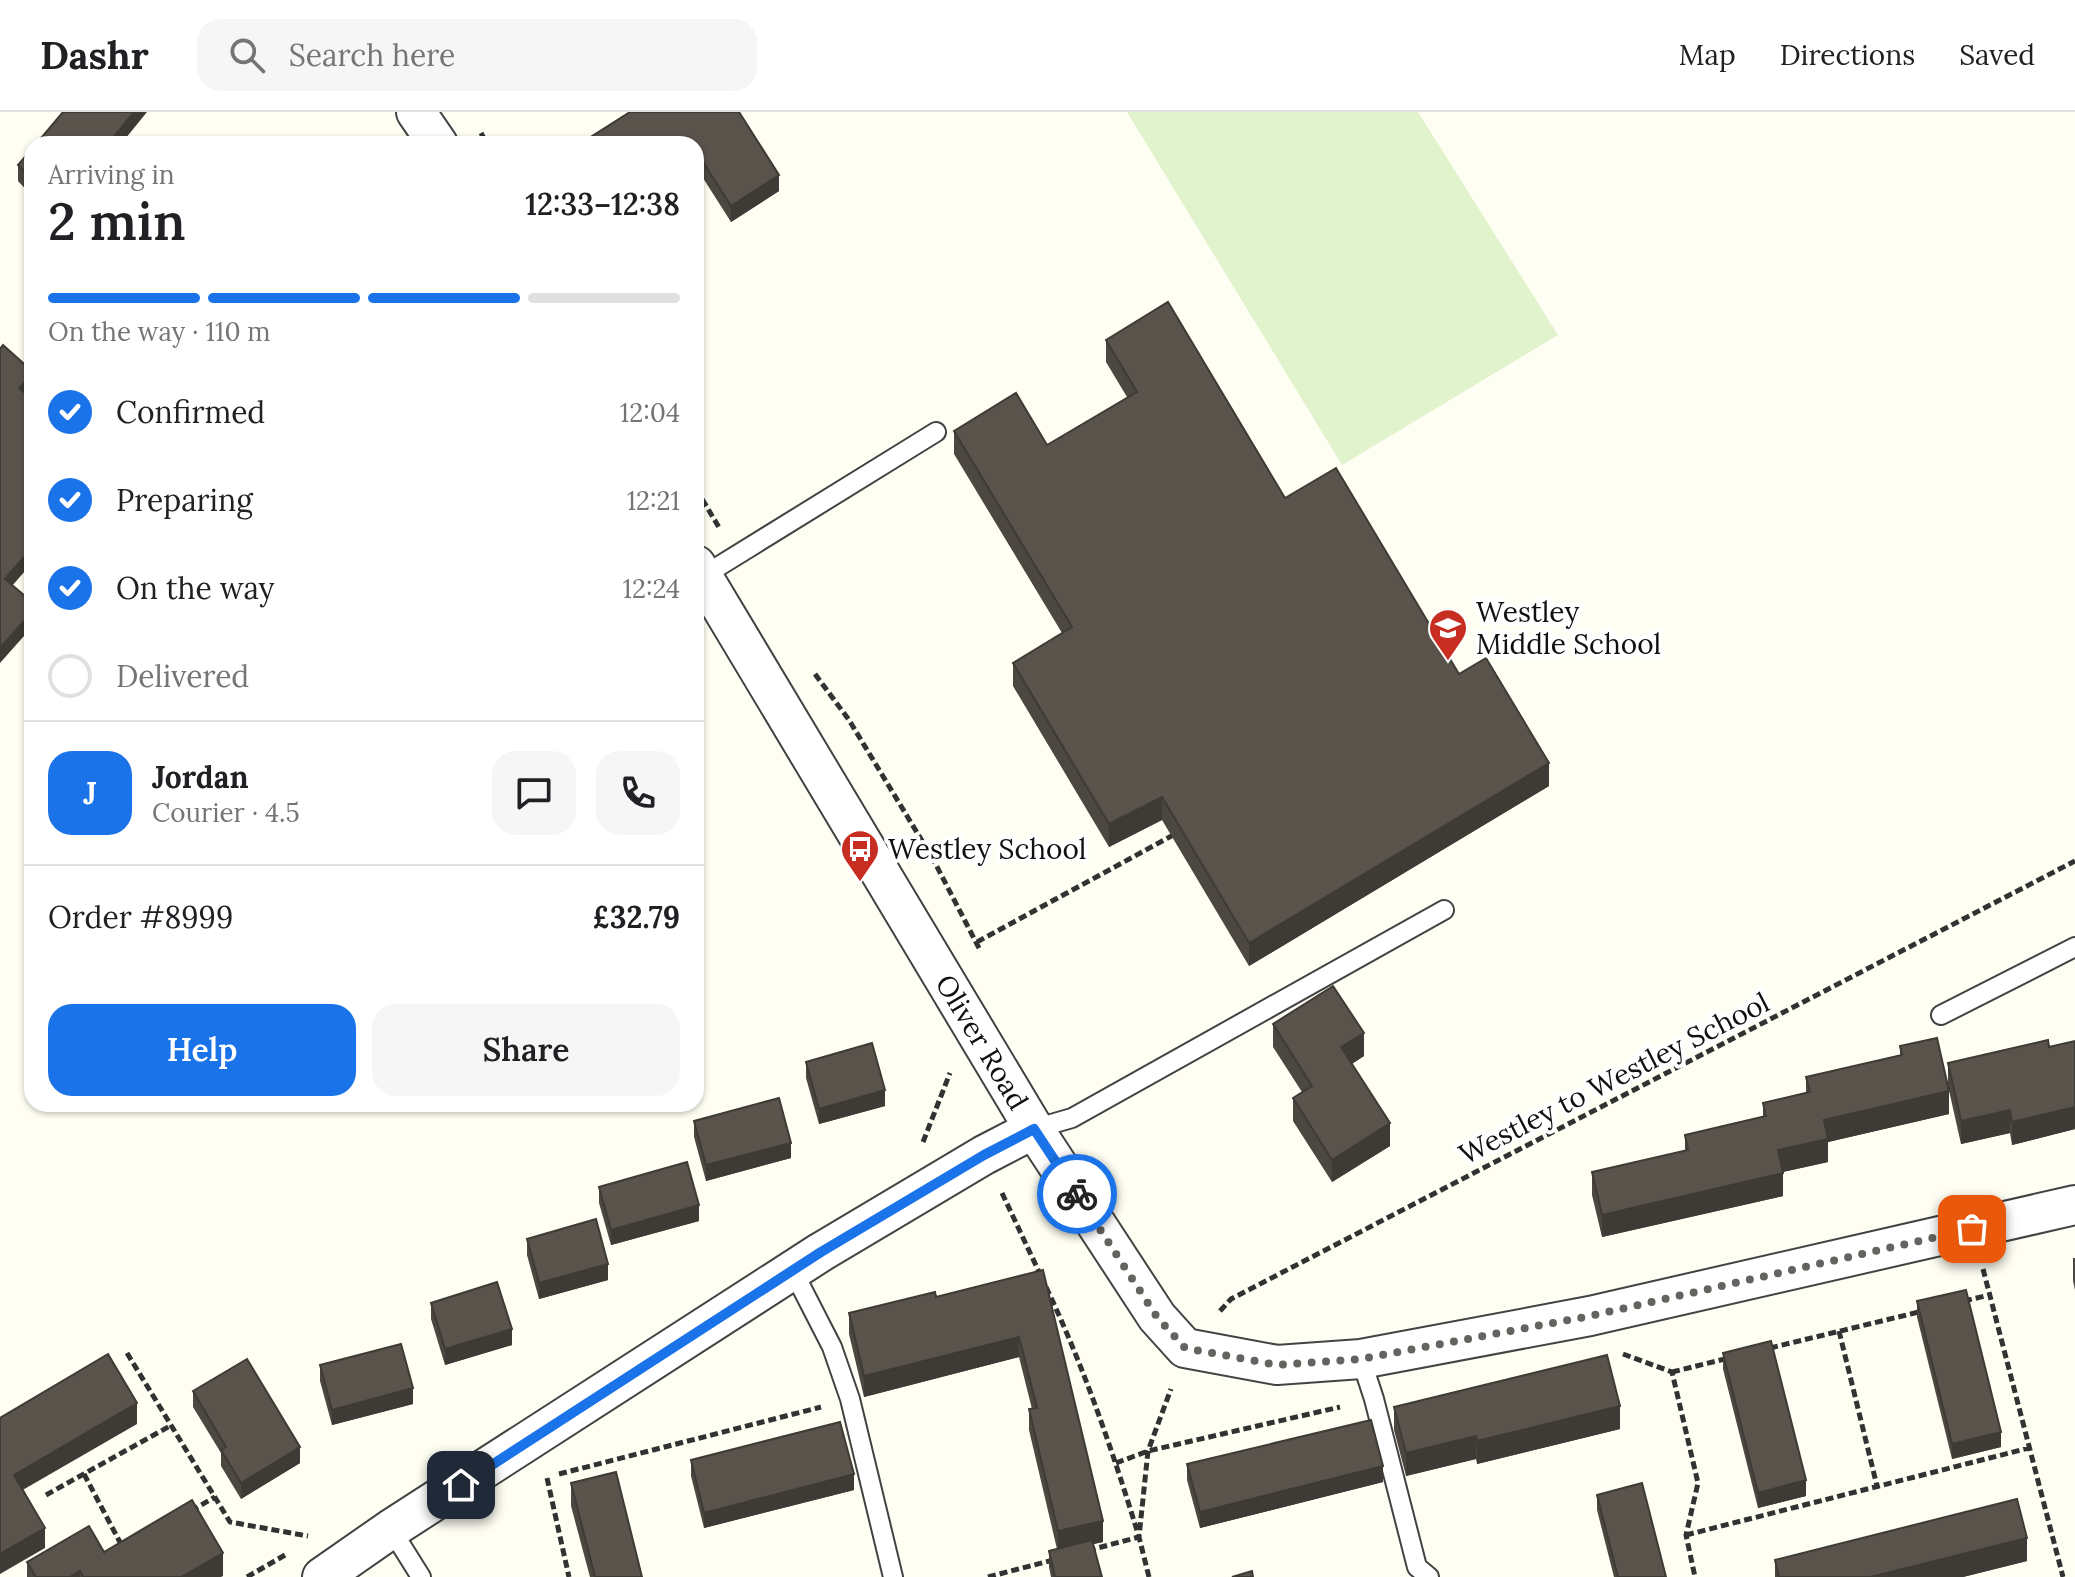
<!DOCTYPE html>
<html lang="en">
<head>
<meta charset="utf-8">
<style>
  body { margin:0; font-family:Lora,serif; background:#f6f6f6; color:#202124; height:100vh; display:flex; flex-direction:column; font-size:30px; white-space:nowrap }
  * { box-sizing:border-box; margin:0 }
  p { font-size:26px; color:#757577 }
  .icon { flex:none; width:44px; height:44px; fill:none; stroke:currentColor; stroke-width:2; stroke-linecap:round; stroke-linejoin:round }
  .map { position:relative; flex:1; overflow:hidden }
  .details { position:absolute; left:24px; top:24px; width:680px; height:976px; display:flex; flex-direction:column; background:#fff; border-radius:24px; box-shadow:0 2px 6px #0004 }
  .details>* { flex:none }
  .pin { position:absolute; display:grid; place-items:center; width:68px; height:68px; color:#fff; margin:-34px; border-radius:16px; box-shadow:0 4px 12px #0006 }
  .courier { position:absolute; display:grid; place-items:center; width:80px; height:80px; margin:-40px; border:6px solid #1a73e8; border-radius:50%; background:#fff; color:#222; box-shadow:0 2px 10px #0007 }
  .head em { font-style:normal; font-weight:600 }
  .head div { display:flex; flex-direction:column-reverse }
  .head { display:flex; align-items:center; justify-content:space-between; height:136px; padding:0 24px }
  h1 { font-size:52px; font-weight:600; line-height:60px }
  .bar { display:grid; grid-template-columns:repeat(4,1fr); gap:12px 8px; align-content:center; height:96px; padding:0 24px }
  .bar i { height:10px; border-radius:6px; background:#e0e0e0 }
  .bar .selected { background:#1a73e8 }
  .bar p { grid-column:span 4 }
  .line { display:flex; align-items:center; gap:20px; padding:0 24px; border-top:2px solid #e0e0e0 }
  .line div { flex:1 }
  .round { display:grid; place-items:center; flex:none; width:84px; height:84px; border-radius:24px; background:#f6f6f6 }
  ol { padding:0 24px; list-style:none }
  li { display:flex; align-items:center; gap:24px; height:88px }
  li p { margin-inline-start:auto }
  li .icon { padding:8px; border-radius:50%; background:#1a73e8; color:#fff; stroke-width:4 }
  li:last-child { color:#757577 }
  li i { width:44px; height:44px; border:4px solid #e0e0e0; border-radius:50% }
  .button { display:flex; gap:16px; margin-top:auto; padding:16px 24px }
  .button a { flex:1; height:92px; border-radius:24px; background:#1a73e8; color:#fff; font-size:32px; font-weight:600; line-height:92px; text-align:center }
  .button a+a { background:#f6f6f6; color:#202124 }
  header { display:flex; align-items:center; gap:48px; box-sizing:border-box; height:112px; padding:0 40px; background:#fff; border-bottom:2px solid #e0e0e0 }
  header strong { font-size:38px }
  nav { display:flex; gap:44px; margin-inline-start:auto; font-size:28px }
  .search { width:560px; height:72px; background:#f6f6f6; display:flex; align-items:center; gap:20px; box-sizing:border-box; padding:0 28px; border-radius:24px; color:#757577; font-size:30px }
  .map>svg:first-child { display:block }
  .pitch { fill:#e1f3cc }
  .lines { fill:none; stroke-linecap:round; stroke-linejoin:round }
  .service-casing { stroke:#434343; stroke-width:22 }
  .minor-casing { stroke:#434343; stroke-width:42 }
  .path { stroke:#323232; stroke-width:5; stroke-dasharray:8 4; stroke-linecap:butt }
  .service { stroke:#fff; stroke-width:18 }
  .minor { stroke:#fff; stroke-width:38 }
  .wall { fill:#4d4741 }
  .shaded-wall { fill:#3e3a35 }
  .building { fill:#59534c; stroke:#3e3a35; stroke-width:2 }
  .done { stroke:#64635f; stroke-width:8; stroke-dasharray:0 14.4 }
  .route { stroke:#1a73e8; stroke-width:10 }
  .labels { text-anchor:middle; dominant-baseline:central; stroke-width:8; stroke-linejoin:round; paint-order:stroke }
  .poi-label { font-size:28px; fill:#101010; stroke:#fff; text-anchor:start }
  .street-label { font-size:28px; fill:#101010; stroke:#fff }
</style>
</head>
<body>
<header>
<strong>Dashr</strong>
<div class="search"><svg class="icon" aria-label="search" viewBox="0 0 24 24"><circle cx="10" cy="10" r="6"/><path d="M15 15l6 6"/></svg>Search here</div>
<nav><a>Map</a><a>Directions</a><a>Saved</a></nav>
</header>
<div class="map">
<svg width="2075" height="1465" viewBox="0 0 2075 1465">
  <rect width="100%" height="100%" fill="#fffef3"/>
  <path class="pitch" d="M1127,0H1418L1558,223L1342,353Z"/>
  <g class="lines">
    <g class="service-casing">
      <path id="service" d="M703,464L936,320
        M1941,903L2075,835
        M1034,1017L1072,1006L1444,798
        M793,1159L832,1235L850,1287L893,1465
        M1361,1247L1374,1287L1417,1455L1429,1465
        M391,1417L421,1465"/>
    </g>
    <g class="minor-casing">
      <path id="minor" d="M416,0L438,32
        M696,453L1034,1017L1157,1205L1185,1236L1277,1253L1361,1247L1590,1204L2075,1093
        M322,1465L391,1417L821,1140L984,1043L1034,1017"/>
    </g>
    <path class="path" d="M481,21L487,32
      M696,377L720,417
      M815,562L849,608L933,747L980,838
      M977,830L1177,721
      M923,1030L950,961
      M1002,1081L1040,1162
      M1983,1157L2063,1465
      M1046,1175C1084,1255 1113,1340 1139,1425L1090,1438
      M1964,1189L1989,1183
      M1220,1199L1231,1187L2075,749
      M1839,1219L1877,1374
      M1770,1236L1923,1199
      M127,1241L230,1410L308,1424
      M1623,1242L1672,1260L1698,1371L1686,1423L1695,1465
      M1672,1260L1729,1246
      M1116,1351L1148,1339L1340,1295
      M84,1362L123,1436
      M559,1362L821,1295
      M547,1366L569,1465
      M46,1383L170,1314
      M191,1399L215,1385
      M1686,1423L2029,1336
      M247,1465L285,1443
      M988,1465L1053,1448
      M1149,1465L1139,1425L1148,1339L1171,1277"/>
    <use href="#service" class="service"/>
    <use href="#minor" class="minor"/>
  </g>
  <path class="wall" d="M739,0L779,79L731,110L696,55V32H589V26Z
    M32,37V84L18,69V53Z
    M1106,228L1285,386L1459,562L1549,674L1249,854L1162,708L1109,735L1013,574V551L1062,521L954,342V319L1047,333L1127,285L1106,250Z
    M1273,912L1364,944L1352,952L1390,1034L1332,1070L1293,1009V986L1302,980L1273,935Z
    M2075,929V1017L2012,1033L2010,1021L1961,1032L1948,974V951L2049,935Z
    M1900,934L1949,1002L1828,1030V1050L1783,1060V1084L1602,1125L1592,1083V1060L1685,1039V1023L1763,1005V991L1806,981V965L1900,943Z
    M806,950L885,994L819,1012L806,966Z
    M694,1009L791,1046L706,1069L694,1025Z
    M599,1075L699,1109L611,1133L599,1091Z
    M527,1127L608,1168L539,1187L527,1143Z
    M2073,1146H2075V1178L2073,1169Z
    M1043,1158L1103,1430L1093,1432L1102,1465H1051L1049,1455V1439L1057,1437L1029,1318V1297H1032L1019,1245L864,1285L849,1222V1201L936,1185Z
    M1917,1189L2001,1335L1952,1347L1917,1205Z
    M431,1191L512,1233L445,1253L431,1207Z
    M1723,1241L1806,1384L1758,1396L1723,1257Z
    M320,1253L413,1292L332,1313L320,1269Z
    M193,1279L300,1351L241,1387L221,1354V1341L193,1295Z
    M1394,1295L1620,1317L1477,1352L1476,1347L1406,1364L1394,1318Z
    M691,1348L854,1378L704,1416L691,1364Z
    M1187,1352L1383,1370L1200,1416L1187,1368Z
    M571,1371L642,1465H590L571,1394Z
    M1597,1383L1666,1465H1614L1597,1398Z
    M104,1440L223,1464L220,1465H27V1450Z
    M1775,1448L2027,1449L1963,1465H1775Z"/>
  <path class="shaded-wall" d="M134,0H147L121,32H108Z
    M779,63V79L731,110V94Z
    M32,264V279L19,291V276Z
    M32,436V451L5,482V467Z
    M32,500V515L0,551V536Z
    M1549,651V674L1249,854V831Z
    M1162,685V708L1109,735V712Z
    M1364,921V944L1341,958V935Z
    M885,978V994L819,1012V997Z
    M1949,979V1002L1828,1030V1050L1778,1061V1038L1824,1008Z
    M2075,995V1017L2012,1033V1010Z
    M2010,998V1021L1961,1032V1009Z
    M1390,1011V1034L1332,1070V1048Z
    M791,1031V1046L706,1069V1053Z
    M1783,1061V1084L1602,1125V1103Z
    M699,1093V1109L611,1133V1118Z
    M608,1152V1168L539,1187V1171Z
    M512,1217V1233L445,1253V1237Z
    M1019,1225V1245L864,1285V1264Z
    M413,1276V1292L332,1313V1298Z
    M137,1291V1312L14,1383V1363Z
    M1620,1294V1317L1477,1352V1329Z
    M2001,1320V1335L1952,1347V1332Z
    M1476,1324V1347L1406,1364V1341Z
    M300,1335V1351L241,1387V1371Z
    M1383,1354V1370L1200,1416V1400Z
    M854,1362V1378L704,1416V1401Z
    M1806,1368V1384L1758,1396V1381Z
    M1103,1409V1430L1058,1440V1419Z
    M45,1416V1436L0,1462V1442Z
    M2027,1426V1449L1963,1465H1870Z
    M223,1441V1464L220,1465H181Z
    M80,1459V1465H70Z"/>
  <path class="building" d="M63,0H134L108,32H36Z
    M630,0H739L779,63L731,94L696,39V32H692L689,28L682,32H593L589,26Z
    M32,37V68L18,53Z
    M1168,190L1285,386L1336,356L1459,562L1486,546L1549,651L1249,831L1162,685L1109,712L1013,551L1072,515L954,319L1016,281L1047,333L1137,280L1106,228Z
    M3,233L32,259V264L19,276L32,287V436L5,467L32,490V500L0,536V237Z
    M1333,874L1364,921L1341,935L1390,1011L1332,1048L1293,986L1312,974L1273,912Z
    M1937,926L1949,979L1824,1008L1828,1027L1778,1038L1783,1061L1602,1103L1592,1060L1688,1038L1685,1023L1766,1004L1763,991L1810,980L1806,965L1902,943L1900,934Z
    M2048,928L2049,935L2075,929V995L2012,1010L2010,998L1961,1009L1948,951Z
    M872,931L885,978L819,997L806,950Z
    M779,986L791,1031L706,1053L694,1009Z
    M687,1050L699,1093L611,1118L599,1075Z
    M596,1107L608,1152L539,1171L527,1127Z
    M1043,1158L1103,1409L1058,1419L1029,1297L1037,1296L1019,1225L864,1264L849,1201L935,1180L936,1185Z
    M497,1170L512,1217L445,1237L431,1191Z
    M1966,1178L2001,1320L1952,1332L1917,1189Z
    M1771,1229L1806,1368L1758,1381L1723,1241Z
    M401,1232L413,1276L332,1298L320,1253Z
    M108,1242L137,1291L14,1363L45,1416L0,1442V1306Z
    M1607,1243L1620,1294L1477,1329L1476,1324L1406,1341L1394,1295Z
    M247,1247L300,1335L241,1371L221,1338L226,1335L193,1279Z
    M1371,1308L1383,1354L1200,1400L1187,1352Z
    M840,1310L854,1362L704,1401L691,1348Z
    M616,1360L642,1465H595L571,1371Z
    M1642,1371L1666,1465H1618L1597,1383Z
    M2017,1387L2027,1426L1870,1465H1779L1775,1448Z
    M192,1388L223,1441L181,1465H83L80,1459L70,1465H36L27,1450L89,1414L104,1440Z
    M1092,1428L1102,1465H1055L1049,1439Z
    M1252,1459L1253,1465H1232Z"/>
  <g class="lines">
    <path class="done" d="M1077,1082L1157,1205L1185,1236L1277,1253L1361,1247L1590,1204L1972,1117"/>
    <path class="route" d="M461,1373L821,1140L984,1043L1034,1017L1077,1082"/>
  </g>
  <defs>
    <g id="school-pin" transform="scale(2)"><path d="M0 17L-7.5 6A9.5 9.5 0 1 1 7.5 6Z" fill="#c72e21" stroke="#fff"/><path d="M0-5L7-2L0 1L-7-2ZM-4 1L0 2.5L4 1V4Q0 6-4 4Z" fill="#fff"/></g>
    <g id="bus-pin" transform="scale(2)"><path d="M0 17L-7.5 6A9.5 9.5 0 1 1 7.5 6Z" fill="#c72e21" stroke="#fff"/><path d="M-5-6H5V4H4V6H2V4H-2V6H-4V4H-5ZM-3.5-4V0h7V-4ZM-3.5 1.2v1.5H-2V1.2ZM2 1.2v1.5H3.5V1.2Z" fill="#fff"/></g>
  </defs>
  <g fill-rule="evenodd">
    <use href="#school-pin" x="1448" y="516"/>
    <use href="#bus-pin" x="860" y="737"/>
  </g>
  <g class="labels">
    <g class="poi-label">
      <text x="1476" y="500">Westley<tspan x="1476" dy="32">Middle School</tspan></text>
      <text x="888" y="737">Westley School</text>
    </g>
    <g class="street-label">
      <text transform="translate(982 930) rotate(59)">Oliver Road</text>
      <text transform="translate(1614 966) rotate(-27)">Westley to Westley School</text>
    </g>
  </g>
</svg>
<div class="pin" style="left:1972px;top:1117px;background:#ea580c"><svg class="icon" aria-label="bag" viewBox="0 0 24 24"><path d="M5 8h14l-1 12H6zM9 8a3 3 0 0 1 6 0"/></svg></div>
<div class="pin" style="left:461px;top:1373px;background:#1f2937"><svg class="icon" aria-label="home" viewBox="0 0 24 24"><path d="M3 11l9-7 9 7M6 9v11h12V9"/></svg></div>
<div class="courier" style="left:1077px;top:1082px"><svg class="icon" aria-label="bike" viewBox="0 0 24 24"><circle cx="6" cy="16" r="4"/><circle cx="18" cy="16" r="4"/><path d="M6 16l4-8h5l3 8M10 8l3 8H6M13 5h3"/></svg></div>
<section class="details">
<div class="head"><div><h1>2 min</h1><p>Arriving in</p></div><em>12:33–12:38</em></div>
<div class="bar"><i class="selected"></i><i class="selected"></i><i class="selected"></i><i></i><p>On the way · 110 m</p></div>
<ol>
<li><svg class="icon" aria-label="check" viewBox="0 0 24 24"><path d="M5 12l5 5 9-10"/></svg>Confirmed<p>12:04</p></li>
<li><svg class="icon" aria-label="check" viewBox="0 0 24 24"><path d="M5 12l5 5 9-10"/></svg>Preparing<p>12:21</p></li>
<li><svg class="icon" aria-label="check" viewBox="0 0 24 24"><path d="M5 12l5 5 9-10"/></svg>On the way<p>12:24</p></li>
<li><i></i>Delivered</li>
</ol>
<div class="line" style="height:144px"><b class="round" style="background:#1a73e8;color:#fff">J</b><div><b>Jordan</b><p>Courier · 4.5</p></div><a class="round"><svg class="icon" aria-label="chat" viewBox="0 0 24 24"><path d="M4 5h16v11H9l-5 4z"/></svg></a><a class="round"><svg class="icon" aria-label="phone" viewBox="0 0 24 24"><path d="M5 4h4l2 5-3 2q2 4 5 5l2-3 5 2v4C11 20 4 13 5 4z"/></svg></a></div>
<div class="line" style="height:104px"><div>Order #8999</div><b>£32.79</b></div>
<div class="button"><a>Help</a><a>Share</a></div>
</section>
</div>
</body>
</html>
